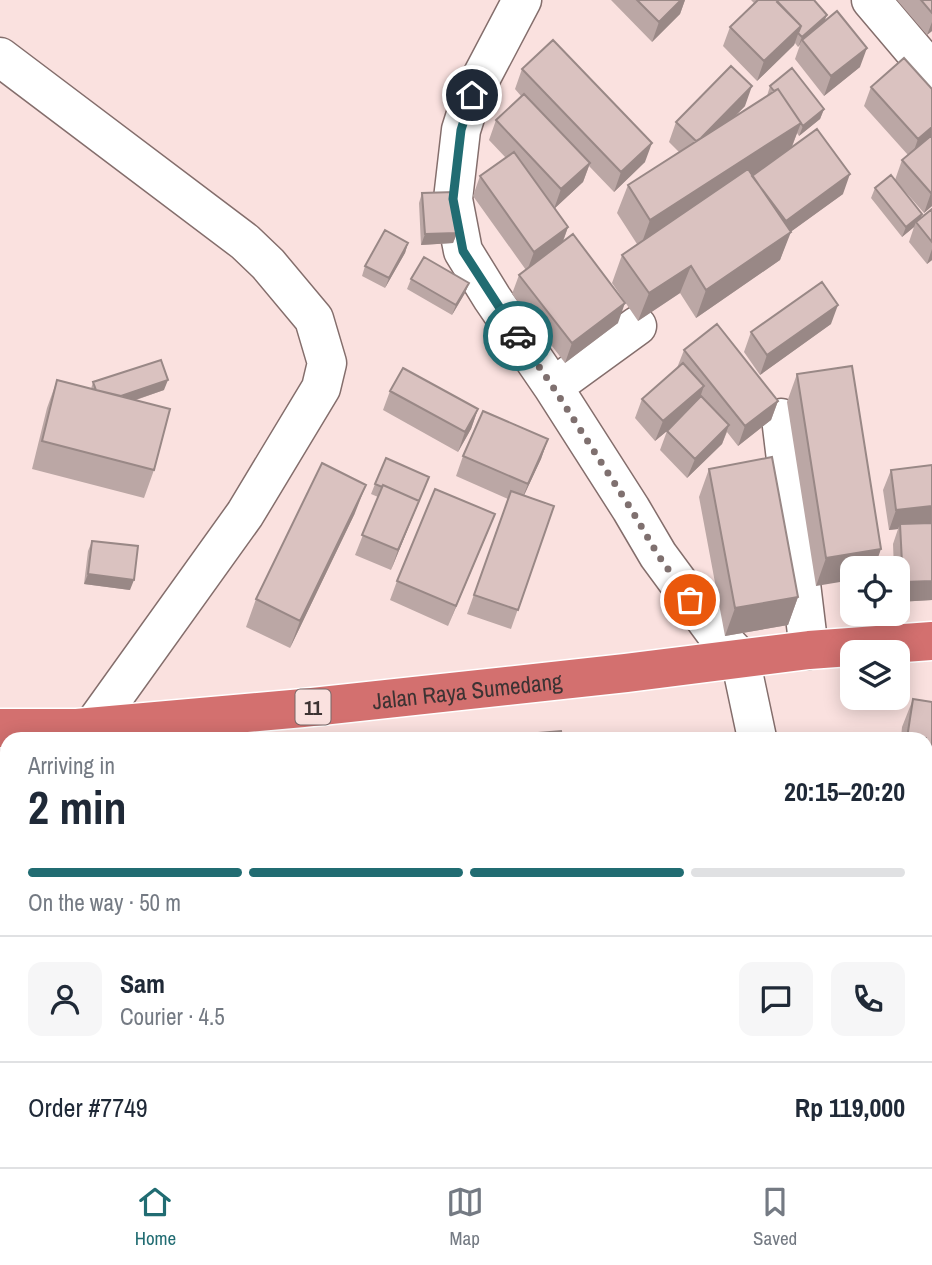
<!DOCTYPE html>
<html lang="en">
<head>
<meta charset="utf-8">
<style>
  body { margin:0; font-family:"Archivo Narrow",sans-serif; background:#f6f6f7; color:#1f2937; height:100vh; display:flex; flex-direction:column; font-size:26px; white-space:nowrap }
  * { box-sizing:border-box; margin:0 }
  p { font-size:23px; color:#747a83 }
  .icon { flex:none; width:38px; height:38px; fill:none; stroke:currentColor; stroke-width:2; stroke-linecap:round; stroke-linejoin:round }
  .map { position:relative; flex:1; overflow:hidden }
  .drawer { position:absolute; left:0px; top:732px; width:933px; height:436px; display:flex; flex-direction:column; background:#fff; border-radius:21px 21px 0 0; box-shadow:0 4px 18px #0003 }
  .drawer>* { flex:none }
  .controls { position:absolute; left:840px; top:556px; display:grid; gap:14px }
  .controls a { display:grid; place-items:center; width:70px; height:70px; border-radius:14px; background:#fff; box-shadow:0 4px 18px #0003; font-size:35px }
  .pin { position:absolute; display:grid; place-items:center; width:60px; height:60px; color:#fff; margin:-30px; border:4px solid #fff; border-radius:50%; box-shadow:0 2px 7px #0007 }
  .courier { position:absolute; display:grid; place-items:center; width:70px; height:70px; margin:-35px; border:5px solid #216c72; border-radius:50%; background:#fff; color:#222; box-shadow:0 2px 9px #0007 }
  .summary em { font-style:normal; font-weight:800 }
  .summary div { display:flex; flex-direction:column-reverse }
  .summary { display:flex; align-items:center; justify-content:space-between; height:119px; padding:0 28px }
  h1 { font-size:46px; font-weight:800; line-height:52px }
  .bar { display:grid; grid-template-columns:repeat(4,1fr); gap:10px 7px; align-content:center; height:84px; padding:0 28px }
  .bar i { height:9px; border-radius:5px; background:#e0e1e3 }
  .bar .on { background:#216c72 }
  .bar p { grid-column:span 4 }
  .line { display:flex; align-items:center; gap:18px; padding:0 28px; border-top:2px solid #e0e1e3 }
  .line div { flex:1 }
  .round { display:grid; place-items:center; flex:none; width:74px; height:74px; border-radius:14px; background:#f6f6f7 }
  .menu { display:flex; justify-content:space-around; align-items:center; height:98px; border-top:2px solid #e0e1e3; background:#fff; font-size:19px; color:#747a83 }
  .menu a { display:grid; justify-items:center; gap:4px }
  .menu .on { color:#216c72 }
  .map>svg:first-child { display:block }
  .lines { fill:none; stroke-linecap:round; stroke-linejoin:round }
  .minor-casing { stroke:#846e6c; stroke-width:41 }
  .highway-casing { stroke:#fff; stroke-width:41 }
  .minor { stroke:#fff; stroke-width:38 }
  .highway { stroke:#d3706f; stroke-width:38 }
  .wall { fill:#bba7a5 }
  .shaded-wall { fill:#998886 }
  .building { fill:#dac2c0; stroke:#998886; stroke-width:2 }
  .done { stroke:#7f706f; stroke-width:7; stroke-dasharray:0 12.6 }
  .route { stroke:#216c72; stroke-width:9 }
  .labels { text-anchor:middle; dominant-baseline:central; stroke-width:5; stroke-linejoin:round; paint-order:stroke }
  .shield { fill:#fae1df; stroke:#766767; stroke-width:2 }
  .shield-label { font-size:21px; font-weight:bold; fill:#3d3333 }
  .street-label { font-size:23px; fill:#3d3333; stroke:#fae1df }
</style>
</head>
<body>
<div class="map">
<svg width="932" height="1167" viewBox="0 0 932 1167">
  <rect width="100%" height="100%" fill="#fae1df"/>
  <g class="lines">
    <g class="minor-casing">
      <path id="minor" d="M522,0L472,95L461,130L453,199L463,251L492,298L553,387L631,509L658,555L714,631L740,658L757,738
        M871,0L932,72
        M0,57L245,242L268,264L314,319L327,363L321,388L245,514L93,726
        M553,387L637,326
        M781,418L809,650
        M926,963L932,965
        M0,1055L7,1043"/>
    </g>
    <g class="highway-casing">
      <g id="highway">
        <path id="s1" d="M0,728H77L303,708L626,673L809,650L932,641"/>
      </g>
    </g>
    <use href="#minor" class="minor"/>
    <use href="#highway" class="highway"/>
  </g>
  <path class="wall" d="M611,0H685L680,14L652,42Z
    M751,0H776L825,21L860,67L824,96L795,59L800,45L798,47L795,43L794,45L757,81L723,46L730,27L754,3Z
    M897,0H932V31L927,35Z
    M522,69L645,162L614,192L589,166L583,182L555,208L568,227L563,242L618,323L565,363L512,294L519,275L526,270L473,196L480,176L506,158L489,140L496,120L521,96L515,89Z
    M770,86L824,109L820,119L799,136L797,133L792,147L843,194L790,232L780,260L696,318L680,293L638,321L612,283L622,255L637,244L617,213L628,185L679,152L669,142L676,122L745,106L733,118L767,96Z
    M871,87L932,89V206L924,213L895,180L922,214L920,219L932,209V260L927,264L909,242L914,227L902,237L871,198L875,188L895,180L902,160L908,155L864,106Z
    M422,193L457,233L453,243L421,245L419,203Z
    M408,243L405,253L385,288L362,276L365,266Z
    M411,279L469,283L465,293L452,315L407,289Z
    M831,324L760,375L744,352L751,332Z
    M684,350L778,401L771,420L738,446L727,432L722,444L687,478L660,450L667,431L655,441L635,418L642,399L677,368Z
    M797,374L881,549L816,586L787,402Z
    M57,380L91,389L93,382L164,390L136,400L154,470L144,498L32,469L47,408Z
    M390,391L478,409L471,429L458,452L383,410Z
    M548,439L541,459L524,495L554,506L511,629L467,614L508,499L456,476L463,456Z
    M932,465V600L898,602V569H894L893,544L898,529L889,530L883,490L891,470Z
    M709,469L798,597L788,625L725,636L699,497Z
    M429,477L391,570L355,555L378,497L371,494L375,484Z
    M355,513L290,648L246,627L256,599Z
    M495,514L448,626L390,600L397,581Z
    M92,541L130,590L84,584L88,551Z
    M913,699L932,702V911L926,910V738H901L902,727Z
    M4,835H7V954L0,953V847Z
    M601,1160H676L677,1167H602Z"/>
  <path class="shaded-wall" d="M681,0H685L680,14L652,42L659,22Z
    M827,15L823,25L802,40L798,47L802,37Z
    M932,22V31L927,35Z
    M801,26L794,45L757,81L764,61Z
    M867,48L860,67L824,96L831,76Z
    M752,86L745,106L690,162L697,142Z
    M824,109L820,119L799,136L803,126Z
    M801,123L790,151L640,248L650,220Z
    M932,127V140L911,159L918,139Z
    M652,143L645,162L614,192L621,172Z
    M590,163L583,182L554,209L561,189Z
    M850,174L843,194L785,236L791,232L780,260L696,318L706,290L779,240L786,221Z
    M932,192V206L924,213L931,193Z
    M922,214L918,224L916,222L914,227L902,237L906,227Z
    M568,227L561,246L527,271L534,252Z
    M457,233L453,243L421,245L425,234Z
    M408,243L405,253L385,288L389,278Z
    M932,249V260L927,264Z
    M691,266L680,293L638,321L649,293Z
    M469,283L465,293L452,315L456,305Z
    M625,303L618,323L565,363L572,343Z
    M838,305L831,324L760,375L767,355Z
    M168,380L164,390L97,413L101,403Z
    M704,386L697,406L655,441L663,421Z
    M778,401L771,420L738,446L745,426Z
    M478,409L471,429L458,452L465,432Z
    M729,425L722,444L687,478L695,459Z
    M548,439L541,459L520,504L528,484Z
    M429,477L425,487L391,570L398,550Z
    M366,485L355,513L290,648L300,621Z
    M932,506V525L900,524L898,529L889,530L896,510Z
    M495,514L487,534L448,626L456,606Z
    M881,549L874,569H852V580L816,586L826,558Z
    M88,574L134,580L130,590L84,584Z
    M932,581V600L898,602V596L903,582Z
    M798,597L788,625L725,636L735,608Z"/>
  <path class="building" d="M637,0H681L659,22Z
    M758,0H776L801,26L764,61L730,27Z
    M779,0H814L827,15L802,37L798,33L801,26L777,2Z
    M921,0H932V13Z
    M837,11L867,48L831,76L802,40Z
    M553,40L652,143L621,172L522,69Z
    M904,58L932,89V127L918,139L871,87Z
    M731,66L752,86L701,138L696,141L676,122Z
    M792,68L824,109L803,126L778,89L774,91L770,86Z
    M778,89L801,123L650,220L628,185Z
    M524,94L590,163L561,189L496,120Z
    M817,129L850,174L786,221L752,176Z
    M932,135V192L931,193L902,160Z
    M514,152L568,227L534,252L480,176Z
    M748,169L791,232L706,290L691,266L649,293L622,255Z
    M891,175L922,214L906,227L875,188Z
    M454,192L457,233L425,234L422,193Z
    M932,209V242L916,222Z
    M385,230L408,243L389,278L365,266Z
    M573,234L625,303L572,343L519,275Z
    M424,257L469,283L456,305L411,279Z
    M822,282L838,305L767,355L751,332Z
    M717,324L778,401L745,426L684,350Z
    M161,360L168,380L121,396L96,390L93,382Z
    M683,363L704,386L663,421L642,399Z
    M852,366L881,549L826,558L797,374Z
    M403,368L478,409L465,432L390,391Z
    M57,380L170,409L154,470L42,441Z
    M701,396L729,425L695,459L667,431Z
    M483,411L548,439L528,484L463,456Z
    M772,457L798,597L735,608L709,469Z
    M386,458L429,477L419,501L383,485L382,487L375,484Z
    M322,463L366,485L300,621L256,599Z
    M932,465V506L896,510L891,470Z
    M383,485L419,501L398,550L362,535Z
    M435,489L495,514L456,606L397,581Z
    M511,491L554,506L518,610L474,595Z
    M932,523V581L903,582L900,524Z
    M92,541L138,546L134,580L88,574Z
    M913,699L932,702V882L926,881V738H907Z
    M561,731L562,738H515V735Z
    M0,807L4,808L0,822Z
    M4,835H7V882L0,881V864Z
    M0,894L7,896V933L0,932Z
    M0,959L7,961V988L0,1021Z
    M611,1160H676L677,1167H613Z"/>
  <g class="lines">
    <path class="done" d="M518,336L553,387L631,509L658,555L690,600"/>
    <path class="route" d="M472,95L461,130L453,199L463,251L518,336"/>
  </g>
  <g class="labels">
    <rect class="shield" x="295.5" y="689.5" width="35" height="35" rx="5"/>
    <g class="shield-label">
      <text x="313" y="707">11</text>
    </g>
    <g class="street-label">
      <text stroke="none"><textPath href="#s1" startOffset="469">Jalan Raya Sumedang</textPath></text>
    </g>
  </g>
</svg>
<div class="controls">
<a><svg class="icon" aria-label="locate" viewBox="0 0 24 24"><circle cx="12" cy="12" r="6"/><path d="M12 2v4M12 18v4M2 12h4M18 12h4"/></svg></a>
<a><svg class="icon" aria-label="layers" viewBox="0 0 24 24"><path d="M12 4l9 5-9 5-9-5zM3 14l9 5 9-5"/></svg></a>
</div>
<div class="pin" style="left:690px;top:600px;background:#ea580c"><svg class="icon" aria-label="bag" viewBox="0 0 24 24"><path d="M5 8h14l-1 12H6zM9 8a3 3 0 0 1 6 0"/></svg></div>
<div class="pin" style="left:472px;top:95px;background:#1f2937"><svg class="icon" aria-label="home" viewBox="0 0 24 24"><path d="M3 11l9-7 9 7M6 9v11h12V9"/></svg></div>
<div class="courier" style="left:518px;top:336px"><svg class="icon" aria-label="car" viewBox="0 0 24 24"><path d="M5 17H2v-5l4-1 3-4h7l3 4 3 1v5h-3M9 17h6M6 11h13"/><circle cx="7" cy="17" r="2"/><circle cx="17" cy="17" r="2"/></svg></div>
<section class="drawer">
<div class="summary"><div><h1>2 min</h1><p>Arriving in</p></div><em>20:15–20:20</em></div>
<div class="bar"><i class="on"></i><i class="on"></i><i class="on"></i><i></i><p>On the way · 50 m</p></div>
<div class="line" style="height:126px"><a class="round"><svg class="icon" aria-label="person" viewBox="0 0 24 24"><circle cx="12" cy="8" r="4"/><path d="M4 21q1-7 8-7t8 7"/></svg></a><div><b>Sam</b><p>Courier · 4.5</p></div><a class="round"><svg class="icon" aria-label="chat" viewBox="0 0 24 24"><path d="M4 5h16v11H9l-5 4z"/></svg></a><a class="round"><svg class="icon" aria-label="phone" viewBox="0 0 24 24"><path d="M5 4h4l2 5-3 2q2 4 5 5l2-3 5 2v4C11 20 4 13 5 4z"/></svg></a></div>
<div class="line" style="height:91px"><div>Order #7749</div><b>Rp 119,000</b></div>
</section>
</div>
<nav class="menu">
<a class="on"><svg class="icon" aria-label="home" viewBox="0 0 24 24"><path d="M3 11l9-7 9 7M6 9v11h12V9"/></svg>Home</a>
<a><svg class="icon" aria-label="map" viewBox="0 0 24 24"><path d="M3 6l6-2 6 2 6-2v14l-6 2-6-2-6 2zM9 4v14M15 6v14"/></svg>Map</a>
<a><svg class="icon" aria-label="saved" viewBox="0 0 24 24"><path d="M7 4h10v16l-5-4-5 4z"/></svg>Saved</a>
</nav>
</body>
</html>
